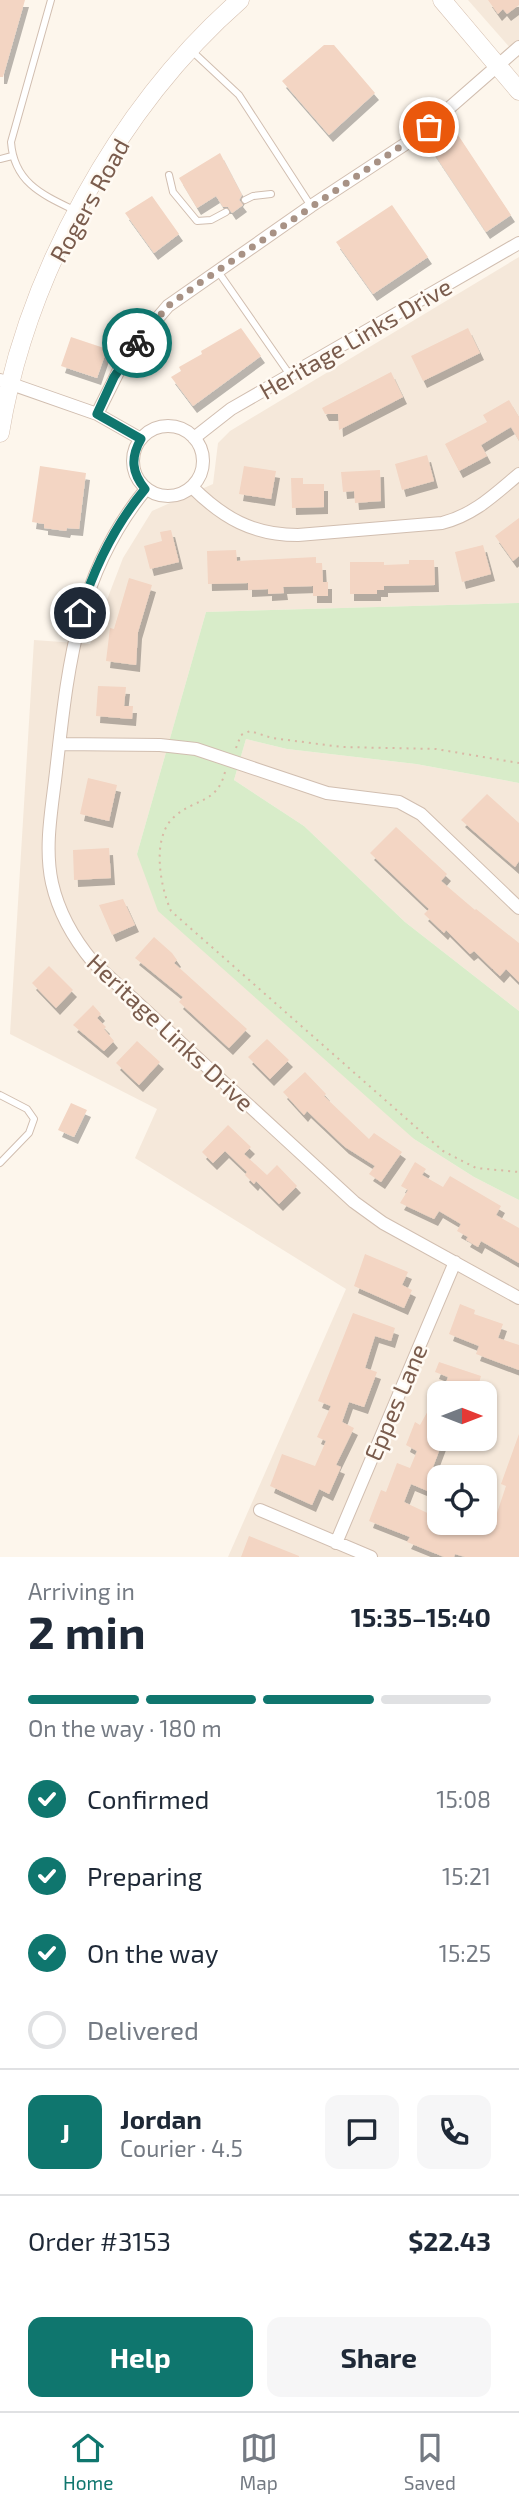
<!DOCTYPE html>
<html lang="en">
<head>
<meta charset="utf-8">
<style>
  body { margin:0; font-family:"Exo 2",sans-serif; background:#f6f6f7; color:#1f2937; height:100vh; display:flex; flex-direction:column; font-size:26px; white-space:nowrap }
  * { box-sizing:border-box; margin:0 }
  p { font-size:23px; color:#747a83 }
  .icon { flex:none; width:38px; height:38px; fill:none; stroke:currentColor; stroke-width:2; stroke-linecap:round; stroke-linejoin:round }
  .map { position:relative; height:1557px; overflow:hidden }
  .side { display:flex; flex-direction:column; background:#fff; flex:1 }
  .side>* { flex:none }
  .needle { width:46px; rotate:90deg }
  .controls { position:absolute; left:427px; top:1381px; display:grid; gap:14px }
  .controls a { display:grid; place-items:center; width:70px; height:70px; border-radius:14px; background:#fff; box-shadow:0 2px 5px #0004; font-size:35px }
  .pin { position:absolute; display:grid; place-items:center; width:60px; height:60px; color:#fff; margin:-30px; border:4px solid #fff; border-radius:50%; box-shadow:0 2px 7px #0007 }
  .courier { position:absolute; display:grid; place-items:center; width:70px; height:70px; margin:-35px; border:5px solid #0f766e; border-radius:50%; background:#fff; color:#222; box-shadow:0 2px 9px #0007 }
  .head em { font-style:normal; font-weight:700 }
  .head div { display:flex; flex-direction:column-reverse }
  .head { display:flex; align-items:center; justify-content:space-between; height:119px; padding:0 28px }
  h1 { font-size:46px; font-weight:700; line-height:52px }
  .bar { display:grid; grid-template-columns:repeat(4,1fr); gap:10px 7px; align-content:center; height:84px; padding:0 28px }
  .bar i { height:9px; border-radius:5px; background:#e0e1e3 }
  .bar .selected { background:#0f766e }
  .bar p { grid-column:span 4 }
  .line { display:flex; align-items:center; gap:18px; padding:0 28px; border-top:2px solid #e0e1e3 }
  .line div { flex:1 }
  .round { display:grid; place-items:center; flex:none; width:74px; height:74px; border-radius:14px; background:#f6f6f7 }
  ol { padding:0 28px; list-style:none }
  li { display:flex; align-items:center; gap:21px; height:77px }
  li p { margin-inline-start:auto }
  li .icon { padding:7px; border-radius:50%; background:#0f766e; color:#fff; stroke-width:4 }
  li:last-child { color:#747a83 }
  li i { width:38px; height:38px; border:4px solid #e0e1e3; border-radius:50% }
  .action { display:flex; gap:14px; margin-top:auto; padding:14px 28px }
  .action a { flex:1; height:80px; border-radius:14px; background:#0f766e; color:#fff; font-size:28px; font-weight:700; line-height:80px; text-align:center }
  .action a+a { background:#f6f6f7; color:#1f2937 }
  .tab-bar { display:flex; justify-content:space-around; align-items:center; height:98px; border-top:2px solid #e0e1e3; background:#fff; font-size:19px; color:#747a83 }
  .tab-bar a { display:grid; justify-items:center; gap:4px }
  .tab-bar .selected { color:#0f766e }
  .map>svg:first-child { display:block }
  .residential { fill:#f5e8da; fill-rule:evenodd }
  .green { fill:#d8ecc9 }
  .building { fill:#f3d5c3; filter:url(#shadow) }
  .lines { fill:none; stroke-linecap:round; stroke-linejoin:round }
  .service-casing { stroke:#d1beb0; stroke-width:8 }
  .minor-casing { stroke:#d1beb0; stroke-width:14 }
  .secondary-casing { stroke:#d6c0b0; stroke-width:19 }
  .path { stroke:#d9b8a5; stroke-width:2; stroke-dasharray:2 5; stroke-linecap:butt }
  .service { stroke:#fff; stroke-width:6 }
  .minor { stroke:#fff; stroke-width:12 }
  .secondary { stroke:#fff; stroke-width:18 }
  .done { stroke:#a89285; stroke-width:7; stroke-dasharray:0 12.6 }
  .route { stroke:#0f766e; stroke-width:9 }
  .labels { text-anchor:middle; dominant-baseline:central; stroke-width:5; stroke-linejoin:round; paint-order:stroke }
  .street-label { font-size:24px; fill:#7a5c4d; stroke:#fffaf3 }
</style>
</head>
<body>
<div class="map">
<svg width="519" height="1557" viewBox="0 0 519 1557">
  <defs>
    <filter id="shadow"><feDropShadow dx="4" dy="7" stdDeviation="0" flood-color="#0004"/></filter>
  </defs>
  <rect width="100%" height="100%" fill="#fdf6ec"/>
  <path class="residential" d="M468,0H519V58Z
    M519,257V603L206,612L137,854L414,1139L474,1177L519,1200V1557H228L346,1289L135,1158L157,1109L10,1034L34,640L90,644L123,558L152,511L213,484L218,443L230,431ZM439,1393H485V1438H439ZM439,1477H485V1522H439Z
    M246,739L287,749L416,764L519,783V1011L405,922L304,826L234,780Z"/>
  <path class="green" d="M519,603V783L416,764L287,749L246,739L234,780L304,826L405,922L519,1011V1200L474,1177L414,1139L158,911L137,854L206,612Z"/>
  <path class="building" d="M0,0H25L3,77H0Z
    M488,0H519V5L507,14L503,9L498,14Z
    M324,45H334L375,93L329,135L282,81Z
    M456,132L511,215L486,232L431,149Z
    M220,153L242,195L239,200L243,205L232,213L228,207H223L216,196L197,208L179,178Z
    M152,196L179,234L154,253L125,213Z
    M392,205L428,257L373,294L336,242Z
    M241,328L261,356L193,406L171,377L181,371L179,367L202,354L201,351Z
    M468,328L480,353L423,381L411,356Z
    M71,337L107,349L97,378L61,366Z
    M391,372L403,397L339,430L338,414H325L322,408Z
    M509,400L519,417V441L511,427L481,445L487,456L459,471L445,444L487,422L483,415Z
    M427,455L434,481L402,490L395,464Z
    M40,466L86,473L79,529L67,528L66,531L44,528V524L32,522Z
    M244,466L276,471L271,499L239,494Z
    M380,470L381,501L355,503L354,491L343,492L341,472Z
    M291,478H303V484H324V507L292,508Z
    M519,518V556L513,561L495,536Z
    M171,530L179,562L150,569L144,546L162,541L160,532Z
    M483,545L491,574L462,582L455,552Z
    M236,550L237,561L316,557V563H322L323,582H328V596H313V586L283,587L284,593L268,594V589L248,590V583L208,584L207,551Z
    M409,560H434L435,585L384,586V590H377V594H350V562H384V565L409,564Z
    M129,578L152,585L138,632L136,665L106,661L110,628L114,629Z
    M98,686L126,687L124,706H133L132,719L96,716Z
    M88,778L117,785L109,821L80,814Z
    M487,794L519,823V861L515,867L461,820Z
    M396,827L447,874L441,881L475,910L476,909L519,943V982L506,969L500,976L474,951L470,954L446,930L444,933L424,914L429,909L370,853Z
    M109,848L111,878L74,880L73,850Z
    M123,899L135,925L112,935L99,905Z
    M154,937L172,953L177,960L174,963L247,1029L229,1048L179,1002L183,997L135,958Z
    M49,966L73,990L56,1008L32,983Z
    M93,1005L101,1014L97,1018L106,1027L104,1029L114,1041L104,1051L73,1025Z
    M267,1039L289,1060L270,1079L248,1057Z
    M137,1041L160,1062L139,1085L116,1063Z
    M305,1072L326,1094L324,1096L369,1139L374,1133L402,1152L381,1182L369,1174L375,1166L345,1147L307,1111L304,1115L283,1092Z
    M71,1103L87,1110L74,1137L58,1130Z
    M228,1125L251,1147L244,1154L267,1175L277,1165L297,1186L279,1204L256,1181L254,1184L245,1175L247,1172L225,1151L213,1163L202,1152Z
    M415,1162L426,1169L422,1175L443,1187L450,1176L501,1206L496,1215L519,1228V1263L481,1241L478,1247L466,1240L468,1237L457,1231L461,1224L439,1211L434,1219L400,1203L408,1190L401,1186Z
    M365,1254L408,1272L402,1285L412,1290L404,1308L354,1286Z
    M460,1304L475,1310L474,1314L503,1324L498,1338L519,1345V1370L476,1354L479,1346L449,1334Z
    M353,1313L395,1328L391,1341L375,1336L365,1368L377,1372L364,1407L349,1402L342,1422L354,1428L336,1465L341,1467L329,1494L319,1489L312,1505L270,1486L282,1454L315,1466L326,1441L317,1437L331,1406L318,1401Z
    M439,1362L481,1376L476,1393L443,1391L448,1377L435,1372Z
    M439,1391V1438H444L433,1467L444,1471L439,1477L435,1494L411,1484L404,1502L436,1517L434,1520L439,1522L473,1534L474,1528L490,1534L506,1486L501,1484L519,1434V1557H465L455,1554L454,1557H444L407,1542L410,1537L369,1521L381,1490L386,1492L397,1463L410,1468L417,1451L406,1445L415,1422L420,1425Z
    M249,1536L299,1556V1557H241Z"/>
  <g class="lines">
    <g class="service-casing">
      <path id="service" d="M51,0L11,142C14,183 43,195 76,211
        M193,52L239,95L311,206
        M0,159L12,156
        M169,175L173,192L197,221L211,220L226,212
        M245,200L253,196L271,194
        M217,270L290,375
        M0,1095L27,1109L34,1119L29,1133L0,1163"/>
    </g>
    <g class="minor-casing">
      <path id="minor" d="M0,380L97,414L141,439
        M97,414L127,354L168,306L311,206L416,137L519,47
        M133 461a35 35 0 1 1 70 0a35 35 0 1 1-70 0Z
        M194,438L231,409L519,243
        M192,487C223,518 253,535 298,535L442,523C474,515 494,495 519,474
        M146,489C76,574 68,667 56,772C52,808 44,847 52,883C59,914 73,938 93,962L354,1202L383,1223L519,1298
        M60,744L160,745L196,749L327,793L399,802L421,814L519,908
        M260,1510L371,1557
        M336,1543L455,1262"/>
    </g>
    <g class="secondary-casing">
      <path id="secondary" d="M442,0L519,91
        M0,433C26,275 119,106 240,0"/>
    </g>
    <path class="path" d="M236,748L241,735L250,731L272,738L342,747L436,749L519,763
      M225,772C217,804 195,798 174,817C151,838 160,886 171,911L443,1151L476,1168L519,1172"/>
    <use href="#service" class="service"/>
    <use href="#minor" class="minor"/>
    <use href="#secondary" class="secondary"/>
  </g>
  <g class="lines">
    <path class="done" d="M137,343L168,306L201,282L429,127"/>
    <path class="route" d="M80,613C94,568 115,525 145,489C132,473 130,458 141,439L97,414L114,377L137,343"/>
  </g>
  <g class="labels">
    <g class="street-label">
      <text transform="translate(89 200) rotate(-61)">Rogers Road</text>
      <text transform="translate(355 338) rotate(-30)">Heritage Links Drive</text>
      <text transform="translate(171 1032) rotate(43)">Heritage Links Drive</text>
      <text transform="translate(395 1402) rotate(-67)">Eppes Lane</text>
    </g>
  </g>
</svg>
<div class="controls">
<a><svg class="needle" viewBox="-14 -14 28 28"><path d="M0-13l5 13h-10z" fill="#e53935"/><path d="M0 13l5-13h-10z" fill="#747a83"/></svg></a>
<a><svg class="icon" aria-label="locate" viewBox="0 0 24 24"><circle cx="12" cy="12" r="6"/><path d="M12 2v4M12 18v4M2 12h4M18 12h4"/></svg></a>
</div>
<div class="pin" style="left:429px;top:127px;background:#ea580c"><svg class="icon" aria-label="bag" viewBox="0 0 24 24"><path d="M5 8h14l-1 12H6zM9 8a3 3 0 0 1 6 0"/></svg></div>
<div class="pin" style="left:80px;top:613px;background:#1f2937"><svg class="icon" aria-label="home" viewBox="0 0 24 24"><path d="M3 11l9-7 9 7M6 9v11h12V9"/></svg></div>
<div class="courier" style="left:137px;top:343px"><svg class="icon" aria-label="bike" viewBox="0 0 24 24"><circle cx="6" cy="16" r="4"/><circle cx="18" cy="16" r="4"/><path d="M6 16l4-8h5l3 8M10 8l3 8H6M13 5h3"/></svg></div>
</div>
<section class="side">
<div class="head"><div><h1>2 min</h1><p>Arriving in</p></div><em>15:35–15:40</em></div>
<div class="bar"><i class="selected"></i><i class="selected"></i><i class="selected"></i><i></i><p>On the way · 180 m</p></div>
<ol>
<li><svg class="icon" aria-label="check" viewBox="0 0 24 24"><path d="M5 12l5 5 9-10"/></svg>Confirmed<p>15:08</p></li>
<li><svg class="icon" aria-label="check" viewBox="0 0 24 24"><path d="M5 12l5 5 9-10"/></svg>Preparing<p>15:21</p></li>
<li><svg class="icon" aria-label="check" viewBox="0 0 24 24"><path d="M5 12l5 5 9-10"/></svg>On the way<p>15:25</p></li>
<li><i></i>Delivered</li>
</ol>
<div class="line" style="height:126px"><b class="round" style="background:#0f766e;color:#fff">J</b><div><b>Jordan</b><p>Courier · 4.5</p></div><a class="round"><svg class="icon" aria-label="chat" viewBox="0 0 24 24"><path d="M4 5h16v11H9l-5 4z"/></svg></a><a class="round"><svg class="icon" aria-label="phone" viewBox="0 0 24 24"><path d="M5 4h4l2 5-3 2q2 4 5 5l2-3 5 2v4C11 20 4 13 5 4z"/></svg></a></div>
<div class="line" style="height:91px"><div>Order #3153</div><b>$22.43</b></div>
<div class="action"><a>Help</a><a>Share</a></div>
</section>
<nav class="tab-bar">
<a class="selected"><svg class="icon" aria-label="home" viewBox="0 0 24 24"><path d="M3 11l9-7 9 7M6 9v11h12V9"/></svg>Home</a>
<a><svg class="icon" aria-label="map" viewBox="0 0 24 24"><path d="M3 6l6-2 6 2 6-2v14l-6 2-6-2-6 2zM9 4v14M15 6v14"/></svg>Map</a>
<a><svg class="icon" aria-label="saved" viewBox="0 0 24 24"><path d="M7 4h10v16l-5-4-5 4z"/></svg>Saved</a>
</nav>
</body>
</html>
